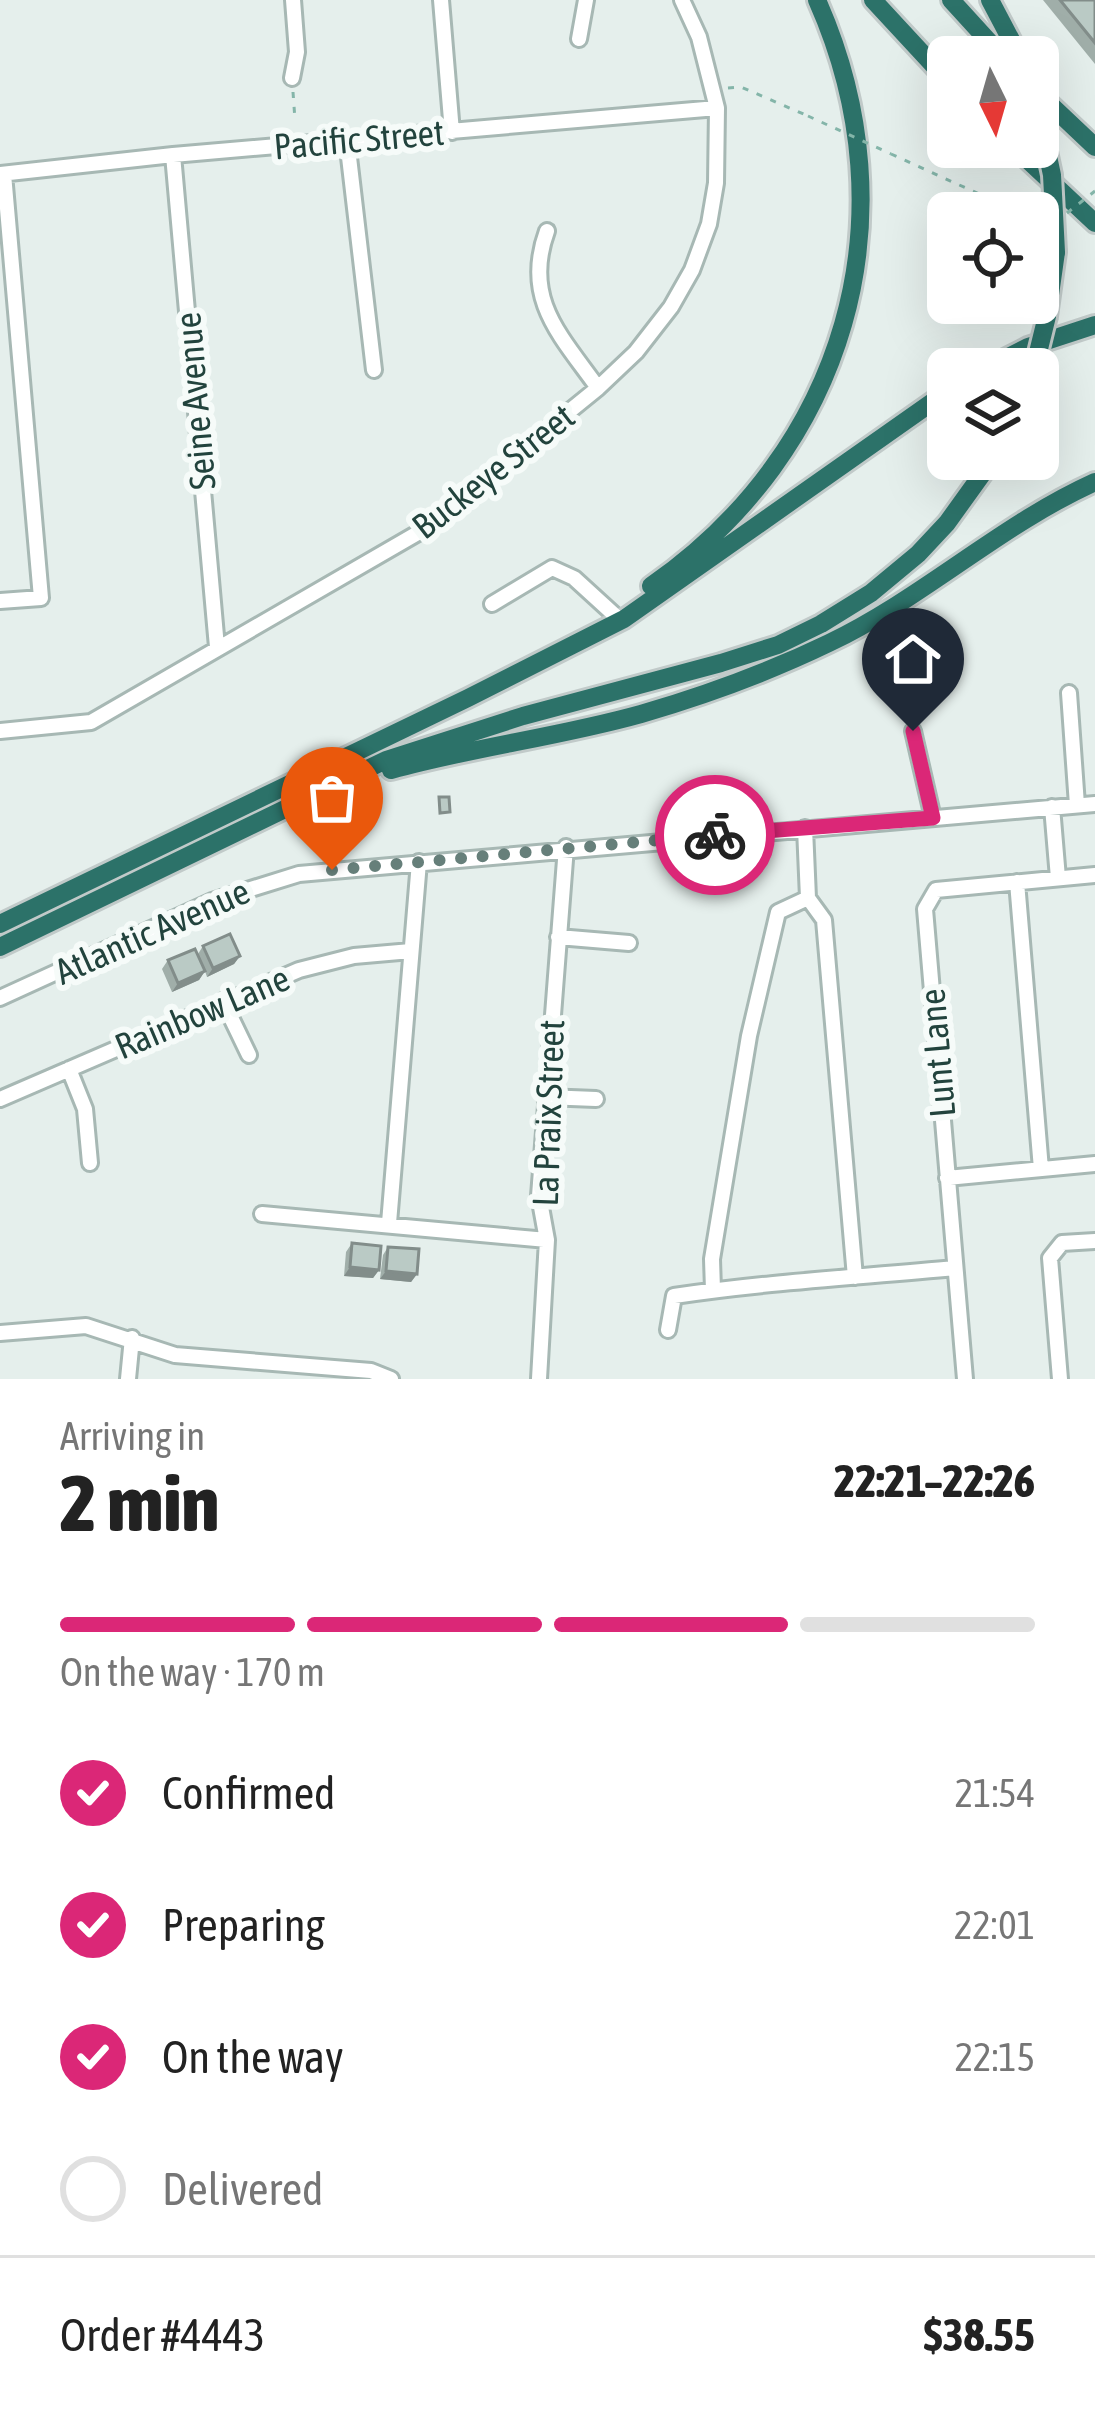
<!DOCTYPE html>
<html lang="en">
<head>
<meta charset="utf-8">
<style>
  body { margin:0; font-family:"Asap Condensed",sans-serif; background:#f6f6f6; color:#222; height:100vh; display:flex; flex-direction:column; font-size:45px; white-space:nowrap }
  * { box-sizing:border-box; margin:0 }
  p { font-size:39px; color:#767676 }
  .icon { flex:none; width:66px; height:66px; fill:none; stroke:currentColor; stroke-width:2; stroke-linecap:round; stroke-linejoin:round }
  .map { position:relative; height:1379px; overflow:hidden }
  .details { display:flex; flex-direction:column; background:#fff; flex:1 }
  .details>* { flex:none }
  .needle { width:78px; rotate:175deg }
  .tools { position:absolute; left:927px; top:36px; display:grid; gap:24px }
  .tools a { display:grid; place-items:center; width:132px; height:132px; border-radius:18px; background:#fff; box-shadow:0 12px 48px #0002; font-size:60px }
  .pin { position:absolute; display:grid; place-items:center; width:102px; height:102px; color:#fff; margin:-123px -51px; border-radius:50% 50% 50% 0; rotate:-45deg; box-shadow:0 0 12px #0007 }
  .pin .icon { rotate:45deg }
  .courier { position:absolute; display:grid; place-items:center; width:120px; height:120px; margin:-60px; border:9px solid #db2777; border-radius:50%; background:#fff; color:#222; box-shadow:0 3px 15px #0007 }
  .overview em { font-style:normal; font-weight:800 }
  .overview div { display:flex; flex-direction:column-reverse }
  .overview { display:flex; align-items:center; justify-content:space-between; height:204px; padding:0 60px }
  h1 { font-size:78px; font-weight:800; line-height:90px }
  .bar { display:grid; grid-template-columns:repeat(4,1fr); gap:18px 12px; align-content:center; height:144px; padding:0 60px }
  .bar i { height:15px; border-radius:9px; background:#e0e0e0 }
  .bar .current { background:#db2777 }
  .bar p { grid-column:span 4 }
  .line { display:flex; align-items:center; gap:30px; padding:0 60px; border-top:3px solid #e0e0e0 }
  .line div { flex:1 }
  ol { padding:0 60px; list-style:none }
  li { display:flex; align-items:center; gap:36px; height:132px }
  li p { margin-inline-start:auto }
  li .icon { padding:12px; border-radius:50%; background:#db2777; color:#fff; stroke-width:4 }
  li:last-child { color:#767676 }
  li i { width:66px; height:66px; border:6px solid #e0e0e0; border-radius:50% }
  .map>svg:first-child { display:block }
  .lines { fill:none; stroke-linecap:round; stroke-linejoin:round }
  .minor-casing { stroke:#a7b8b4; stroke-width:20 }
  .highway-casing { stroke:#c1cac9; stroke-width:24 }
  .path { stroke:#84b5a9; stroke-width:3; stroke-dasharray:6 9; stroke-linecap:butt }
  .minor { stroke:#fff; stroke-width:14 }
  .highway { stroke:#2c7269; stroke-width:18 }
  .highway-bridge-casing { stroke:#c1cac9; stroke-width:24; stroke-linecap:butt }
  .path-bridge { stroke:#84b5a9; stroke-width:3; stroke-dasharray:6 9; stroke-linecap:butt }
  .highway-bridge { stroke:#2c7269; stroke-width:18 }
  .wall { fill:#a0aea9 }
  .shaded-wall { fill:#828d8a }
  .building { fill:#bacac5; stroke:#828d8a; stroke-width:3 }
  .done { stroke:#667f7a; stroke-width:12; stroke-dasharray:0 21.6 }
  .route { stroke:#db2777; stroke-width:15 }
  .labels { text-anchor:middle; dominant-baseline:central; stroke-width:12; stroke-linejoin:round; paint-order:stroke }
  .street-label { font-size:36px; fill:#22433d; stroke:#f6fbf9 }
</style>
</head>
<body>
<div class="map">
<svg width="1095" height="1379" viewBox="0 0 1095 1379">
  <rect width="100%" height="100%" fill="#e5efec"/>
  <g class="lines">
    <g class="minor-casing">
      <path id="minor" d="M441,0L452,132
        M579,39L586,0
        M292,78L297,52L293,0
        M347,140L374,370
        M173,155L217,647
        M0,174L173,155L717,108
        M547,231C522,299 561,336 598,388
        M0,601L41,598L4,174
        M492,604L552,568L574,578L620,620
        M1069,693L1077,805
        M0,731L91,722L423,530L598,388L636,352L671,307L692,270L709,224L716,183L717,108L699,37L682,0
        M913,731L933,818
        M1052,807L1058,878
        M805,828L808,898
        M1017,882L1041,1169
        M558,937L629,943
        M0,998L212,901L299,874L1095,804
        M223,1001L249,1055
        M69,1069L85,1109L90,1163
        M545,1097L596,1099
        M0,1099L299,970L354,956L411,951
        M947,1178L1095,1164
        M262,1214L547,1240
        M389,1223L419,862
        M713,1290L712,1259L749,1036L778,912L808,898L824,920L855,1277
        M668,1330L674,1296C767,1282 861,1277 955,1268
        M0,1333L86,1326L175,1355L371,1371L391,1379
        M128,1379L132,1338
        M539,1379L547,1240L539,1196L566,847
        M965,1379L925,909L936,890L1095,875
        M1060,1379L1050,1258L1062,1243L1095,1241"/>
    </g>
    <g class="highway-casing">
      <path id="highway" d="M873,0L948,81
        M951,0L1003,57
        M990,0L1020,57
        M1038,93L1095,147
        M1014,147L1095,223
        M1047,316L1056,252
        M985,369L1028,347L1095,325
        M651,586C845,451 914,218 817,0
        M391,770C474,747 559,737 641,714C706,695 769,672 829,643C923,598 1000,525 1095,482
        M0,924L468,698L624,619L948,391
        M0,947L386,760L523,716L721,663L778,645L821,624L871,593L918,554L947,523L993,459"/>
    </g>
    <path class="path" d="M728,88L741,87L808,116
      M293,92L295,120
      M891,154L1021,213"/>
    <use href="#minor" class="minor"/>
    <use href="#highway" class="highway"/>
    <g class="highway-bridge-casing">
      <path id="highway-bridge" d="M1038,109L1052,175L1056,252
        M1034,369L1047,316"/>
    </g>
    <path class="path-bridge" d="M808,116L891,154
      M1067,213L1095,191"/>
    <use href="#highway-bridge" class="highway-bridge"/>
  </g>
  <path class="wall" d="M1043,0H1095V64Z
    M203,946L240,956L234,964L207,977L205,971L199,980L172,992L162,969L168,960L198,954Z
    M352,1243L379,1270L373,1278L344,1276L346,1252Z
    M388,1247L417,1274L411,1282L380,1279L383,1255Z"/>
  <path class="shaded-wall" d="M240,956L234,964L207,977L213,968Z
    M205,971L199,980L172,992L178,983Z
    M350,1267L379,1270L373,1278L344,1276Z
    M386,1271L417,1274L411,1282L380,1279Z"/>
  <path class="building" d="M1060,0H1095V43Z
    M439,797H449L450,812L440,813Z
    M230,934L240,956L213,968L203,946Z
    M195,949L205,971L178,983L168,960Z
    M352,1243L381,1246L379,1270L350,1267Z
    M388,1247L419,1249L417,1274L386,1271Z"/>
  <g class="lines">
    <path class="done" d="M332,870L715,835"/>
    <path class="route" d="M715,835L933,818L913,731"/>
  </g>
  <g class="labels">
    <g class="street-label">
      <text transform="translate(359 139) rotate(-5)">Pacific Street</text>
      <text transform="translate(195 401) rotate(-95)">Seine Avenue</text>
      <text transform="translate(493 471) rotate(-38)">Buckeye Street</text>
      <text transform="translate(152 931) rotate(-24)">Atlantic Avenue</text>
      <text transform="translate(202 1012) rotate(-23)">Rainbow Lane</text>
      <text transform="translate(937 1053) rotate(-95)">Lunt Lane</text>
      <text transform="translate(548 1113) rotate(-88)">La Praix Street</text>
    </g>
  </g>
</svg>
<div class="tools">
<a><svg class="needle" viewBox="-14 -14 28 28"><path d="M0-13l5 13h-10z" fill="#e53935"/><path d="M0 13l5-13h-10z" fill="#767676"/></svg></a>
<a><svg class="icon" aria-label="locate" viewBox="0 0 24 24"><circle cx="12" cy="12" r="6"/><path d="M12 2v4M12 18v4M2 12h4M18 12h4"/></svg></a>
<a><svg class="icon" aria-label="layers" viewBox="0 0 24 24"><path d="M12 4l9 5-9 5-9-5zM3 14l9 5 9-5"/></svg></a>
</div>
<div class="pin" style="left:332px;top:870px;background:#ea580c"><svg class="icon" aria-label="bag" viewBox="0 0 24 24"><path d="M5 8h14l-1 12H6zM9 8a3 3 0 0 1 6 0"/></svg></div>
<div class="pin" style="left:913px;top:731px;background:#1f2937"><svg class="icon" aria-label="home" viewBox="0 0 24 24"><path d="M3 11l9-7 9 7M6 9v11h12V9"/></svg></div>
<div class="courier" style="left:715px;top:835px"><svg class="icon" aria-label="bike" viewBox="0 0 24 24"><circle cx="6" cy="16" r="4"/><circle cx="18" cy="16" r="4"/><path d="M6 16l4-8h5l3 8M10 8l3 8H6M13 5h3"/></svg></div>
</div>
<section class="details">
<div class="overview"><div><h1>2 min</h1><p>Arriving in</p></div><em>22:21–22:26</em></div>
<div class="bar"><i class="current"></i><i class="current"></i><i class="current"></i><i></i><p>On the way · 170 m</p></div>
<ol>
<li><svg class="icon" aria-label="check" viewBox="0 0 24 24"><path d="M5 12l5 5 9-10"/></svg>Confirmed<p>21:54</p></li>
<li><svg class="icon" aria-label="check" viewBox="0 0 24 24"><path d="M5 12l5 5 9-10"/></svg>Preparing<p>22:01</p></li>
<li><svg class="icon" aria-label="check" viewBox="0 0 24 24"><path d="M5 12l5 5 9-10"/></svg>On the way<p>22:15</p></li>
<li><i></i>Delivered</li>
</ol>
<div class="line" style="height:156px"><div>Order #4443</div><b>$38.55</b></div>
</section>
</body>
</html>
